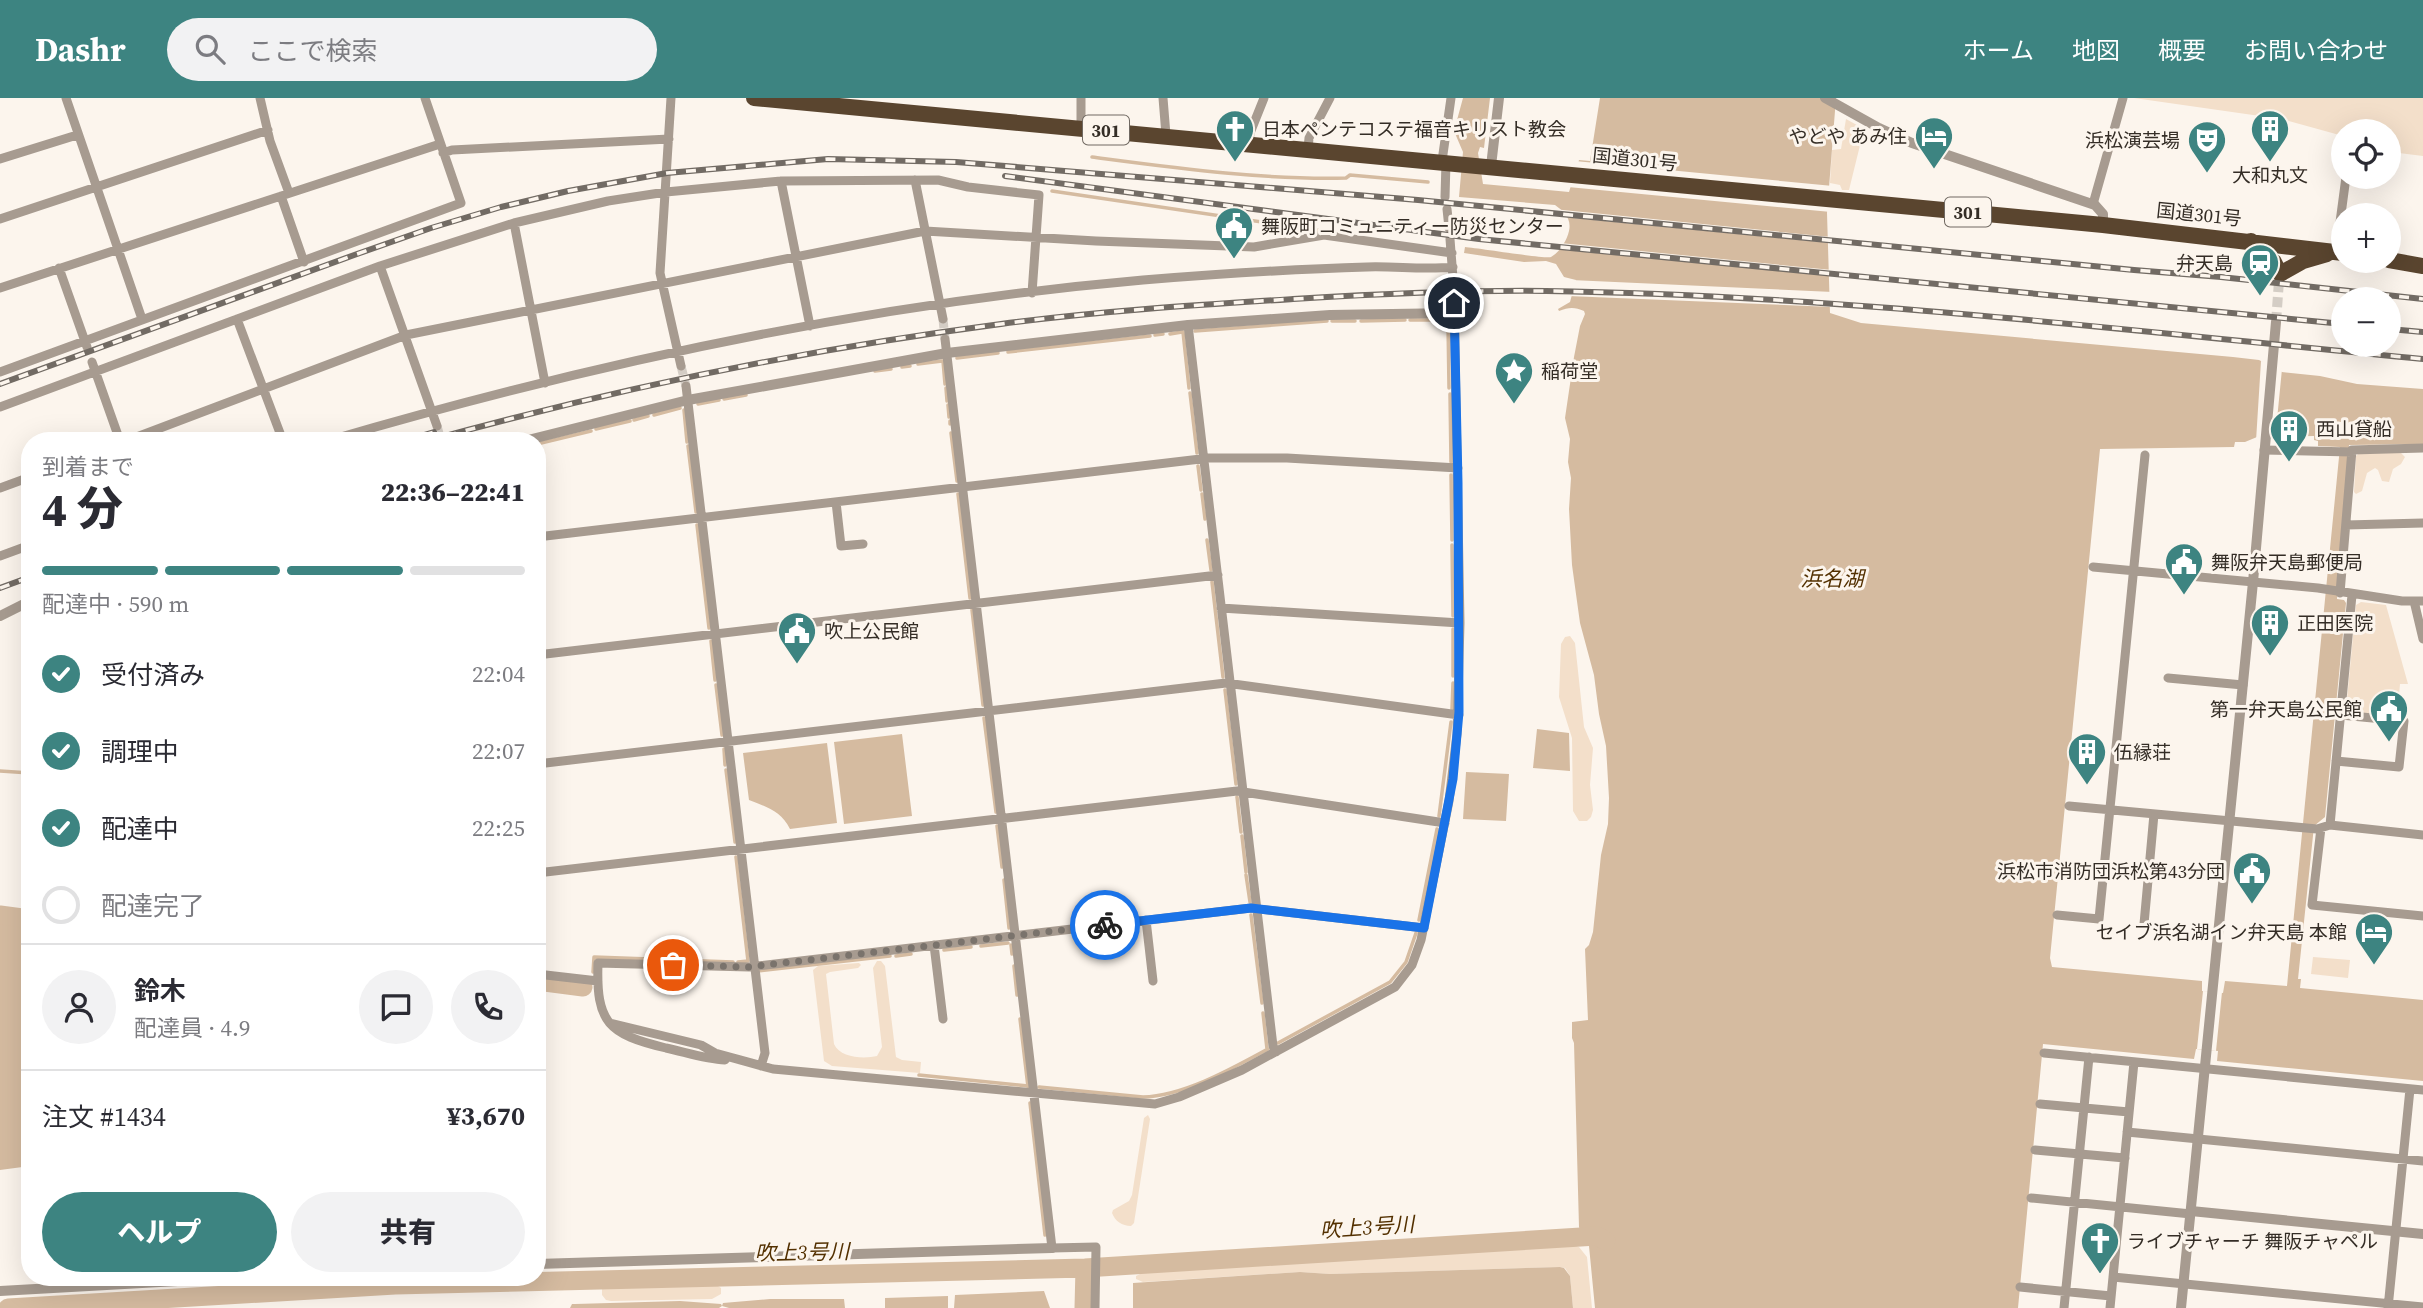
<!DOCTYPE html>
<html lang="ja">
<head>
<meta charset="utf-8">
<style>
  body { margin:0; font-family:"Source Serif 4","Noto Sans JP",serif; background:#f2f2f3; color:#2b2b33; height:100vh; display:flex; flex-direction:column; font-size:26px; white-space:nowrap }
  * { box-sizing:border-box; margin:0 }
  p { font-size:23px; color:#7c7c81 }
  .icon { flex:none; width:38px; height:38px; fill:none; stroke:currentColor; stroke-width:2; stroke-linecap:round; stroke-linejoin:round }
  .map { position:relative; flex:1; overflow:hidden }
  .panel { position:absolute; left:21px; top:334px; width:525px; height:854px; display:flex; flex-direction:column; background:#fff; border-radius:28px; box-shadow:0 7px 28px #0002 }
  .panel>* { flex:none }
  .buttons { position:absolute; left:2331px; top:21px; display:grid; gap:14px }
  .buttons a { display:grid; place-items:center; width:70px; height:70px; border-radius:50%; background:#fff; box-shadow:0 7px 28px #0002; font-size:35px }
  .pin { position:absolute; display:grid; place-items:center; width:60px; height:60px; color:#fff; margin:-30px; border:4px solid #fff; border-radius:50%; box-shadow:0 2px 7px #0007 }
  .courier { position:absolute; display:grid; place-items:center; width:70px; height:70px; margin:-35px; border:5px solid #1a73e8; border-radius:50%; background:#fff; color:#222; box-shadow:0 2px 9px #0007 }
  .headline em { font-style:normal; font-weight:800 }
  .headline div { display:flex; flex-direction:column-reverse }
  .headline { display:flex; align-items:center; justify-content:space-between; height:119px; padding:0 21px }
  h1 { font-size:46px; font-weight:800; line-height:52px }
  .bar { display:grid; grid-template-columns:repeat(4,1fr); gap:10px 7px; align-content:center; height:84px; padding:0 21px }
  .bar i { height:9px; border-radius:5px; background:#e1e1e2 }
  .bar .selected { background:#3d8481 }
  .bar p { grid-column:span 4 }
  .line { display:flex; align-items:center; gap:18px; padding:0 21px; border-top:2px solid #e1e1e2 }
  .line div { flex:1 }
  .round { display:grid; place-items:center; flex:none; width:74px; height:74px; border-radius:37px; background:#f2f2f3 }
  ol { padding:0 21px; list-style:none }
  li { display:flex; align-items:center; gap:21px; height:77px }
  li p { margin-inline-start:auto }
  li .icon { padding:7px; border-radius:50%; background:#3d8481; color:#fff; stroke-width:4 }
  li:last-child { color:#7c7c81 }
  li i { width:38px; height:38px; border:4px solid #e1e1e2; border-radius:50% }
  .button { display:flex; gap:14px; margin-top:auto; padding:14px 21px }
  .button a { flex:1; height:80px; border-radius:42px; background:#3d8481; color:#fff; font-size:28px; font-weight:800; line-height:80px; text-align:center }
  .button a+a { background:#f2f2f3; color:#2b2b33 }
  header { display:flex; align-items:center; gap:42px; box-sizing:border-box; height:98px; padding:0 35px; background:#3d8481; color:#fff }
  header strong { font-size:33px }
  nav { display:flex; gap:38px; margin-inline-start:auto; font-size:24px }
  .search { width:490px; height:63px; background:#f2f2f3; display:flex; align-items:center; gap:18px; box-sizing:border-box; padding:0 24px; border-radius:38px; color:#7c7c81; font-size:26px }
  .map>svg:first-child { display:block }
  .green { fill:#f3dfca }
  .water { fill:#d5bba0; fill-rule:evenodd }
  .pier { fill:#fcf5ed }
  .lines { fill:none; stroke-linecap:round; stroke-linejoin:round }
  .stream { stroke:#d5bba0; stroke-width:3.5 }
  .river { stroke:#d5bba0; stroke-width:19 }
  .minor-tunnel { stroke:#d4cdc5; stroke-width:9; stroke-dasharray:9 4.5; stroke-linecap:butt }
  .tertiary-tunnel { stroke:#d4cdc5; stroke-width:10; stroke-dasharray:10 5; stroke-linecap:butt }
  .minor { stroke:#a79b90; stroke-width:9 }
  .tertiary { stroke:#a79b90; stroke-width:10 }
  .trunk { stroke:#5a452f; stroke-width:16 }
  .rail-casing { stroke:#726b64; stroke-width:6 }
  .rail { stroke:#fcf5ed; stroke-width:3.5; stroke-dasharray:10; stroke-linecap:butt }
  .done { stroke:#7a736c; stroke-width:7; stroke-dasharray:0 12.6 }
  .route { stroke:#1a73e8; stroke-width:9 }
  .labels { text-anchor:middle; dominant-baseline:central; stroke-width:6; stroke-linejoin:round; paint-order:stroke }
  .shield { fill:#fcf5ed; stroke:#706962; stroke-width:2 }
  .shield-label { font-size:18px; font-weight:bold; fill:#342d26 }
  .poi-label { font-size:19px; fill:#342d26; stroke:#fcf5ed; text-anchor:start }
  .street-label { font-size:19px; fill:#342d26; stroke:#fcf5ed }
  .water-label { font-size:21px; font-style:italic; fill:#533000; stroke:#fcf5ed }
</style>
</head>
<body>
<header>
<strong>Dashr</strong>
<div class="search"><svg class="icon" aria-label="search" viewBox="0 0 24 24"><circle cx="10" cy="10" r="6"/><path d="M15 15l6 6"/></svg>ここで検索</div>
<nav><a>ホーム</a><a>地図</a><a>概要</a><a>お問い合わせ</a></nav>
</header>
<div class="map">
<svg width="2423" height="1210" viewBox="0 0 2423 1210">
  <rect width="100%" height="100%" fill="#fcf5ed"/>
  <path class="green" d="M2134,0H2423V58L2399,55L2389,50V33H2343V38L2281,21Z
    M1846,21L1864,31L1849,92H1842L1840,87L1830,85L1832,52L1841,51Z
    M2400,354L2405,359L2401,366L2393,371L2389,384L2382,383L2378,372L2375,370L2367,375L2362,393L2356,396L2354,394L2356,358L2359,355Z
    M2361,504L2386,507L2408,586H2400L2397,619L2348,614L2346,612L2356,507Z
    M1570,538L1575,545L1584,629L1593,650L1590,687L1593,712L1591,719L1587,723H1579L1573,713L1572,640L1559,599L1561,546L1565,539Z
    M2313,859L2350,862L2348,880L2311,876Z
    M877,863H881L885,868L896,959L902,962L921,964L920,975L832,968L824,963L813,872L818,868L859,865L861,867L858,870L830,874L826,876L834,946C840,960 864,961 877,958L882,949L873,870Z
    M1148,1017L1150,1021L1134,1125L1131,1128C1122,1128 1115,1123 1112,1115L1113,1112L1129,1103L1132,1097L1144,1020Z
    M1571,1147L1579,1149L1587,1159L1592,1210H1573L1570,1178L1565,1170L1560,1169L1330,1176L1300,1174L1143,1184L1136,1181V1178L1142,1175Z
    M712,1184L721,1190V1196L712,1201L611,1203L606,1202L602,1197V1191L611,1186Z"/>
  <path class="water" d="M1463,0H1490L1484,50L1480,49L1478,55L1483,86L1569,94L1579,62L1590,63L1600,0H1836L1827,115L1830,215L1861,225L2233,259L2259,262L2282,274L2320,278L2357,286L2423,291V346L2349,347L2337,501L2344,502L2346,505L2325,719L2314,728L2298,881H2301L2300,890L2423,902V983L2217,963L2218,953L2196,951L2194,961L2043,946L2018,1210H1595L1589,1148L1585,1145L1579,1129L1574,945L1572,940V924L1588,922L1585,851L1589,847L1593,834L1601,757L1608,726L1609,700L1606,648L1599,616L1594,577L1580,525L1572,467L1569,411L1571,380L1568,364L1570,341L1565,320L1574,259L1580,228L1585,216L1584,213C1575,209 1569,209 1559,213L1558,211L1570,204L1576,182L1564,179L1556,166L1546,163L1524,164L1464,155L1465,149C1477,150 1546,161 1551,159C1560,154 1567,142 1569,133C1572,120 1563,113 1555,107L1459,99L1463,54L1454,33ZM2314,338V342L2318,343V348L2340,349L2287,888L2225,883L2223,895L2202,893V883L2052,869L2050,860L2100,351L2234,349L2235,344H2245L2257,339Z
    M1537,631L1569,635L1570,673L1533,670Z
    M902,636L912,718L844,726L834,644Z
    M827,645L837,725L790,731C781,713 767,709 749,702L743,655Z
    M1466,674L1509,676L1506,723L1463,721Z
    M0,825L30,829V1068L0,1072Z
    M1560,1169L1564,1170L1570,1178L1573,1210H1133V1185L1300,1174L1330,1176Z
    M1044,1193L1050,1210H954L955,1197Z
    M948,1198V1210H885V1200Z
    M770,1201H844L845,1210H729L722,1208L723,1205Z
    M680,1203L721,1206L722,1208L719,1210H570L572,1206H575Z"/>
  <path class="pier" d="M1575,63L1833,88L1831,114L1568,89L1569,85H1571Z
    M1553,111L1831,139L1832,145L1563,119L1561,114Z
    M1560,145L1832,172L1833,178L1555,151Z
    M1571,182L1833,194V209L1568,198Z
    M2261,263L2270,264L2282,271L2275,342L2256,343Z
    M2203,893L2222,894L2216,953L2197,951Z"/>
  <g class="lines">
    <path class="stream" d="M1092,59C1176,70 1262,82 1346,80L1350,77L1428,84
      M1052,93L1323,133
      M1410,222H1445L1448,225L1449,290
      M1332,223H1355
      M1361,223L1405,222
      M1195,233L1327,223
      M1183,234L1189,290
      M1170,236L1182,234
      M1155,237L1163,236
      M1008,254L1150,238
      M957,260L998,255
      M943,263L945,286
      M918,266L942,263
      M902,269L910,268
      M875,273L891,271
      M946,290L947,303
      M1190,295L1197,355
      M1450,296L1451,364
      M724,301L746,297
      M698,306L719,302
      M948,307L949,319
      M684,312L687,344
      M654,317L680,310
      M634,322L648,318
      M950,323V326
      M596,331L630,323
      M951,335L957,383
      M537,346L591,333
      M688,348L696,414
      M1198,368L1201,392
      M1451,377L1452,442
      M958,396L970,500
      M1202,396L1205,421
      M697,427L709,530
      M1207,442L1211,472
      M1452,447L1453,518
      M1212,484L1223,579
      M972,512L983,607
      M711,543L715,582
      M1453,578V531
      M716,587L722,637
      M1225,592L1236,686
      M1452,611L1453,585
      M984,620L996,714
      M724,651L725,667
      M726,672L735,744
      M0,673L30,675
      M1237,699L1241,734
      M1439,718L1451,624
      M997,728L1002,769
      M1242,738L1246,774
      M736,759L748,863L738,864
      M1246,777L1250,804
      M1004,782L1009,830
      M1251,817L1262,905
      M1419,822L1437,731
      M1011,847L1012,856
      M981,848L1008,845
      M944,852L971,849
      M896,858L911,856
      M1014,868L1017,897
      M758,873L890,858
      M593,874L594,859L733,864
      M583,889L584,888
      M1263,915L1267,951
      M1020,921L1028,989
      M1278,945L1390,884L1406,864L1416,835
      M919,977L1028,988
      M1039,989L1143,999C1184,998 1233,970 1268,951
      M1030,1005L1045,1137
      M1048,1164L1049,1171
      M1136,1167V1161"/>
    <path class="river" d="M0,817L30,821
      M537,883L583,889
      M8,1210L395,1187L1085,1170L1597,1138L1606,1143
      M1084,1210L1085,1170"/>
    <path class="minor-tunnel" d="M1453,180L1454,199
      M943,221L945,241
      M681,268L686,288
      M437,328L441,343"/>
    <path class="tertiary-tunnel" d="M2276,224L2279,183"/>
    <path class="minor" d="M66,0L142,221
      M260,0L270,43L289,95
      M671,0L660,175L681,268
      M1163,0L1166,37
      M1081,29V0
      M1249,46L1250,35L1264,0
      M1308,51L1309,40L1330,0
      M443,55L452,52L669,41
      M0,61L77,37
      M1442,63L1451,0
      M915,82L943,221
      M781,83L810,228
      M281,98L304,164
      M1445,99L1446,64
      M2093,106L2123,0
      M1447,111L1449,130
      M0,121L268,32
      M514,125L545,285
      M1450,141L1453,180
      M2336,154L2346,79
      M380,168L437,328
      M59,170L87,249
      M0,190L440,46
      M237,221L283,343
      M1188,227L1273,948L1276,954
      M945,241L1052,1150L1096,1149L1095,1210
      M92,264L120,343
      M0,274L461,105L425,0
      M686,288L765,955L761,968
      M0,309L380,168L514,125L608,103L666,94L781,83L938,82L968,89L1039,97L1032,195
      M126,343L406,237L925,133L1096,143L1254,149L1324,137L1452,155
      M327,343C593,265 867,206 1143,182C1218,176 1293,171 1367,169C1395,168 1425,172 1453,169
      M2264,352L2352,354
      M0,390L30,379
      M836,404L841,448L863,446
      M2346,427L2423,425
      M537,439L1209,360H1287L1458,370
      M0,458L30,447
      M2093,469L2318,490L2402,503H2423
      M2340,495L2352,352L2423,350
      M2414,503L2423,541
      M1221,510L1460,525
      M537,557L1218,477
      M2168,580L2243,587
      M2336,663L2399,669L2404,623L2341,617
      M537,666L1226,585L1459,617
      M2069,708L2317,731L2330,727L2423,737
      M2330,727L2352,497
      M2321,730L2312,807L2423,818
      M537,775L1237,693L1445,725
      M2057,817L2099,821L2145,357
      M1146,822L1153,883
      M2144,826L2154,716
      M934,847L943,921
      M537,876L598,883
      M610,925L701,947L715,955L773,971L1155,1006L1179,999L1242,972L1395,889L1412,867L1421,842L1449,703L1457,636L1460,525L1454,199
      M2044,955L2423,992
      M725,962C705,961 685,954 666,950C608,936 596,925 598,865L749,869L1251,810L1424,830
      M2040,1006L2129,1014
      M2127,1034L2423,1063
      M2035,1052L2125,1060
      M2031,1100L2191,1116
      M2113,1179L2423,1209
      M2020,1189L2111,1198
      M2064,1210L2089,959
      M2110,1210L2134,964
      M2388,1210L2410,991"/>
    <path class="tertiary" d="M1825,0L1879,30L1912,45L2095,107L2103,116V127
      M1491,68L1499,0
      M524,343L688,302L947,255L1188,227L1330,217L1454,215
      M0,518L30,503
      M2191,1113L2423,1136
      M537,1166L1052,1150
      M0,1193L231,1180
      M2181,1210L2253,484L2276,224"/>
    <path class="trunk" d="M754,0L2103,127L2343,155
      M2251,143L2274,164L2280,176L2303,163L2327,156
      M2389,162L2423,168"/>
    <g class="rail-casing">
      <path id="rail" d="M1005,78L1479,141L2343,226
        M2389,231L2423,234
        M0,286L357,156L431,130L501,109L568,93L667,75L828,61L956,64L1418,102L2134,172L2221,179L2423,201
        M404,343L434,334
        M427,343C615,291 808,251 1001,226C1098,213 1196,207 1293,201C1378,196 1462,192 1546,193C1840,197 2131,233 2423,261
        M0,490L30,479"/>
    </g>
    <use href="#rail" class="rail"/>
  </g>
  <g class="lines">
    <path class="done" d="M673,867L749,869L1105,827"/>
    <path class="route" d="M1105,827L1251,810L1424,830L1453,681L1459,614L1458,385L1454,205"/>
  </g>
  <defs>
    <g id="church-pin" transform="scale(2.0125)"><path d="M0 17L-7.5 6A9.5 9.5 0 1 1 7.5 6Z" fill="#3d8481" stroke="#fcf5ed"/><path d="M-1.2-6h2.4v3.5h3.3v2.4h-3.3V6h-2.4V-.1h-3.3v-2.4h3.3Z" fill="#fff"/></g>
    <g id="building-pin" transform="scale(2.0125)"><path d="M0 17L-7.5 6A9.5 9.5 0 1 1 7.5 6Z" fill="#3d8481" stroke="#fcf5ed"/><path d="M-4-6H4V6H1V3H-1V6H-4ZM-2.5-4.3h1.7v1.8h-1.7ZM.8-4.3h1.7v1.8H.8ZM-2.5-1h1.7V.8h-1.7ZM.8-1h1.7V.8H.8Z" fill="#fff"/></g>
    <g id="hotel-pin" transform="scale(2.0125)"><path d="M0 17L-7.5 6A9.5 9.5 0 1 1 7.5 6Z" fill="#3d8481" stroke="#fcf5ed"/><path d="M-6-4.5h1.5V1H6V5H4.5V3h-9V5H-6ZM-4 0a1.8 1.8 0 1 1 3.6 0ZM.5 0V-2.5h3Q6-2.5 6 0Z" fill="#fff"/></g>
    <g id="theatre-pin" transform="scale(2.0125)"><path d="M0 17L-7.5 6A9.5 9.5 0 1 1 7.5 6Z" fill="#3d8481" stroke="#fcf5ed"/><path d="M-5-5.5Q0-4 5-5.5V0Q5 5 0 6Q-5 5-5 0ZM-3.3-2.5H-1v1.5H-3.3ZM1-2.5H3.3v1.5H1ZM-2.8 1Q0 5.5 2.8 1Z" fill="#fff"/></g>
    <g id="civic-pin" transform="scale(2.0125)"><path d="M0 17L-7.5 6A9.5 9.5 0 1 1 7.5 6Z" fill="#3d8481" stroke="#fcf5ed"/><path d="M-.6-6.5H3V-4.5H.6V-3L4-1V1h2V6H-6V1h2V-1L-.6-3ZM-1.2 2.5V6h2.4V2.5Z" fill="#fff"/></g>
    <g id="station-pin" transform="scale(2.0125)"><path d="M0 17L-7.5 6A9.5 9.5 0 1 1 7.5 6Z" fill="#3d8481" stroke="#fcf5ed"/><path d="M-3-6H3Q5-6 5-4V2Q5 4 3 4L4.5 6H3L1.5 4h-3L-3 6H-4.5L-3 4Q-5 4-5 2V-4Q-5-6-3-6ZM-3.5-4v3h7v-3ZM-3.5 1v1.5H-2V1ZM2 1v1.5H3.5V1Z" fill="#fff"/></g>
    <g id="sight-pin" transform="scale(2.0125)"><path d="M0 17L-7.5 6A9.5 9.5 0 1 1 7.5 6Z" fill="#3d8481" stroke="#fcf5ed"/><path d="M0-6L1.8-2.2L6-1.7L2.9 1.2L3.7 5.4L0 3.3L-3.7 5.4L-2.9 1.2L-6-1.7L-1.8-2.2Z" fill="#fff"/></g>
  </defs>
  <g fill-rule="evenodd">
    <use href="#church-pin" x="1235" y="31"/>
    <use href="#building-pin" x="2270" y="31"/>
    <use href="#hotel-pin" x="1934" y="38"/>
    <use href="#theatre-pin" x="2207" y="42"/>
    <use href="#civic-pin" x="1234" y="128"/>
    <use href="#station-pin" x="2260" y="165"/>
    <use href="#sight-pin" x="1514" y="273"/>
    <use href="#building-pin" x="2289" y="331"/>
    <use href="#civic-pin" x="2184" y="464"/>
    <use href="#building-pin" x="2270" y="525"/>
    <use href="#civic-pin" x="797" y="533"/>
    <use href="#civic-pin" x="2389" y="611"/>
    <use href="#building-pin" x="2087" y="654"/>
    <use href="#civic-pin" x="2252" y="773"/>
    <use href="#hotel-pin" x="2374" y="834"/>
    <use href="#church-pin" x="2100" y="1143"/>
  </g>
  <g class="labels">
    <g class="shield">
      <rect x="1083" y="17.5" width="46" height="29" rx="5"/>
      <rect x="1945" y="99.5" width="46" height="29" rx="5"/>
    </g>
    <g class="shield-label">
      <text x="1106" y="32">301</text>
      <text x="1968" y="114">301</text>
    </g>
    <g class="poi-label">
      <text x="1262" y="31">日本ペンテコステ福音キリスト教会</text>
      <text x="1907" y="38" text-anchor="end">やどや あみ住</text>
      <text x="2180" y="42" text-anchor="end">浜松演芸場</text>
      <text x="2270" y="77" text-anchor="middle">大和丸文</text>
      <text x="1261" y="128">舞阪町コミュニティー防災センター</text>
      <text x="2233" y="165" text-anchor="end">弁天島</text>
      <text x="1541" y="273">稲荷堂</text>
      <text x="2316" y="331">西山貸船</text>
      <text x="2211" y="464">舞阪弁天島郵便局</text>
      <text x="2297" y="525">正田医院</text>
      <text x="824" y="533">吹上公民館</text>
      <text x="2362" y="611" text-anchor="end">第一弁天島公民館</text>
      <text x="2114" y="654">伍縁荘</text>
      <text x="2225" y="773" text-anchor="end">浜松市消防団浜松第43分団</text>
      <text x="2347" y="834" text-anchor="end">セイブ浜名湖イン弁天島 本館</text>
      <text x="2127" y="1143">ライブチャーチ 舞阪チャペル</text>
    </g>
    <g class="street-label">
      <text transform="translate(1635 61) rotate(6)">国道301号</text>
      <text transform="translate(2199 116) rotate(6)">国道301号</text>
    </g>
    <g class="water-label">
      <text x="1832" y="480">浜名湖</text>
      <text transform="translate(1367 1129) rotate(-4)">吹上3号川</text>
      <text transform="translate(802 1154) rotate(-1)">吹上3号川</text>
    </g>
  </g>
</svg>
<div class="buttons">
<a><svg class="icon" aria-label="locate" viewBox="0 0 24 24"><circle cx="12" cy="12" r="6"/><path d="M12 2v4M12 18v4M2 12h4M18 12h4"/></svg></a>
<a>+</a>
<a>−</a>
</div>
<div class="pin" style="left:673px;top:867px;background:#ea580c"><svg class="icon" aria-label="bag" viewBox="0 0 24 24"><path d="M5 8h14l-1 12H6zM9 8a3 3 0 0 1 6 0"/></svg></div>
<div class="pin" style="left:1454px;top:205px;background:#1f2937"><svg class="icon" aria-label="home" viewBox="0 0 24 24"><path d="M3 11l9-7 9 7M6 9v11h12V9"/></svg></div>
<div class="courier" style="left:1105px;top:827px"><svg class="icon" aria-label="bike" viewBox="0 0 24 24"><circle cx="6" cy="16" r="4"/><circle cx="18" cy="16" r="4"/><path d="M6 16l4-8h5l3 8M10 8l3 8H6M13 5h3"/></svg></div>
<section class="panel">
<div class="headline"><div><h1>4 分</h1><p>到着まで</p></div><em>22:36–22:41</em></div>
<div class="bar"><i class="selected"></i><i class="selected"></i><i class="selected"></i><i></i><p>配達中 · 590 m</p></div>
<ol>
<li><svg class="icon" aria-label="check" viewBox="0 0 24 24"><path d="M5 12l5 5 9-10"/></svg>受付済み<p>22:04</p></li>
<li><svg class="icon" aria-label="check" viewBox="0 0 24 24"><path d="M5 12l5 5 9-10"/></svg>調理中<p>22:07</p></li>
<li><svg class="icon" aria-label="check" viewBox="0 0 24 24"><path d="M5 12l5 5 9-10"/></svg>配達中<p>22:25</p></li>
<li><i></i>配達完了</li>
</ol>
<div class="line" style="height:126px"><a class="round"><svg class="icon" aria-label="person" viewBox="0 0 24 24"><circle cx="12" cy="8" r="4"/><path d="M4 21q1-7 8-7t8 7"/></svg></a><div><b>鈴木</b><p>配達員 · 4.9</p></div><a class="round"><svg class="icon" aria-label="chat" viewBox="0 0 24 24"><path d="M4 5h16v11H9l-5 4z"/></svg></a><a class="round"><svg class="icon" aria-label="phone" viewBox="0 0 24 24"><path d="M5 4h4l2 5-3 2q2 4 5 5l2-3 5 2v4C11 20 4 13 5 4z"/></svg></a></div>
<div class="line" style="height:91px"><div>注文 #1434</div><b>¥3,670</b></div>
<div class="button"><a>ヘルプ</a><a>共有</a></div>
</section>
</div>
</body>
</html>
